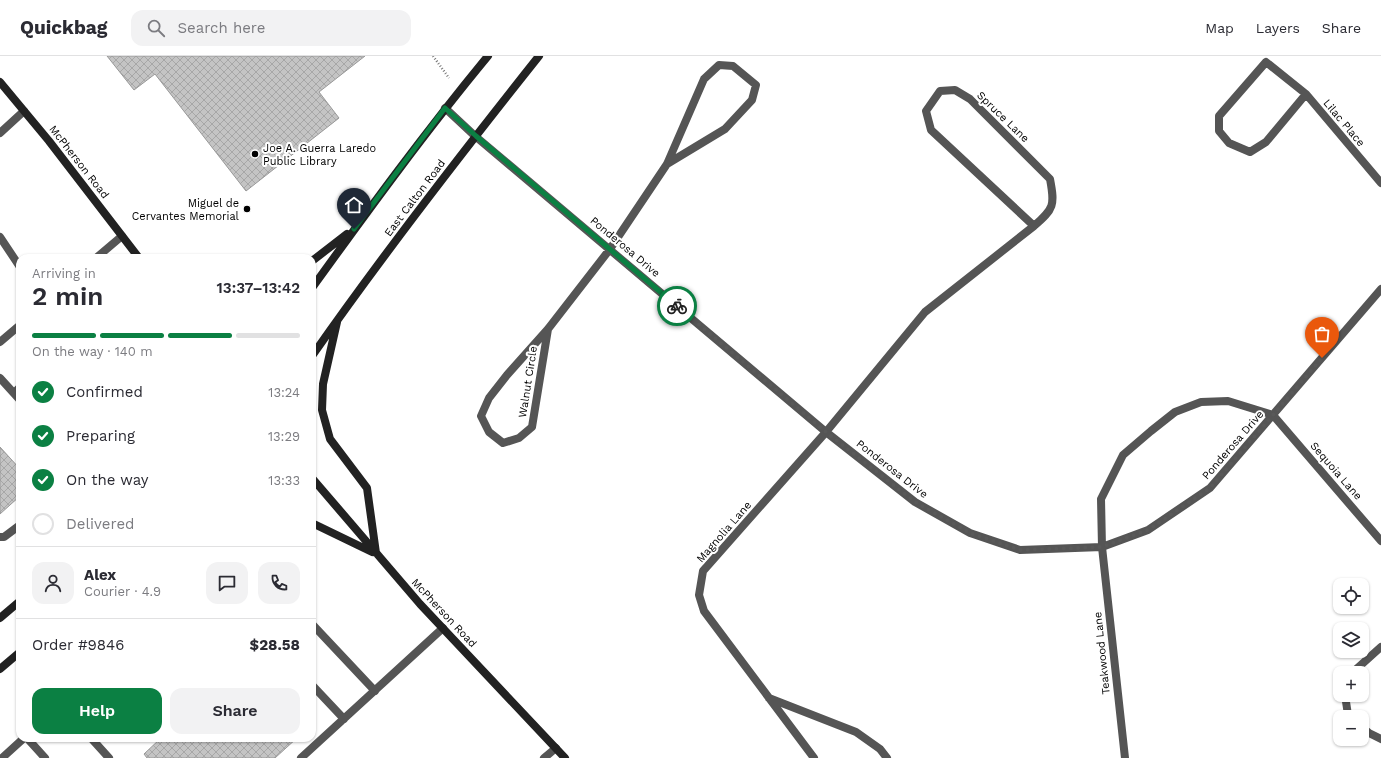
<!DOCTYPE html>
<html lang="en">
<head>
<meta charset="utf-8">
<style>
  body { margin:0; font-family:"Work Sans",sans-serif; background:#f2f2f3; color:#2b2b33; height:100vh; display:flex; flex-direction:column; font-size:15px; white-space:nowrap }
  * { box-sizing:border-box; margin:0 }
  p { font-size:13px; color:#7c7c81 }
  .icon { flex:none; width:22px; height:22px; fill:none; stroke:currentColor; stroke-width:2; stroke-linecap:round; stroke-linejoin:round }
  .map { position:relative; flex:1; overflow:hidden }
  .drawer { position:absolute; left:16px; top:198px; width:300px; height:488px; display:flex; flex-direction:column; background:#fff; border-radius:12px; box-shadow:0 1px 3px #0004 }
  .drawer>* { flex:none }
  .buttons { position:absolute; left:1333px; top:522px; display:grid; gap:8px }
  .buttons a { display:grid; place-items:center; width:36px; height:36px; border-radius:8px; background:#fff; box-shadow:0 1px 3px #0004; font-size:20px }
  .pin { position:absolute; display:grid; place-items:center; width:34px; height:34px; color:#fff; margin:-41px -17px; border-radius:50% 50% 50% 0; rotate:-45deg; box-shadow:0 0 4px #0007 }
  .pin .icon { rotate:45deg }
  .courier { position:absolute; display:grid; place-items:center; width:40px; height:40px; margin:-20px; border:3px solid #0b8043; border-radius:50%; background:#fff; color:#222; box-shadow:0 1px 5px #0007 }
  .summary em { font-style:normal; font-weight:600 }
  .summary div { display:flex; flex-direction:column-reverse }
  .summary { display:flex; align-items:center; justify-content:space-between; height:68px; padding:0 16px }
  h1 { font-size:26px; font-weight:600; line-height:30px }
  .bar { display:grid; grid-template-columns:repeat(4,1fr); gap:6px 4px; align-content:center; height:48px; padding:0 16px }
  .bar i { height:5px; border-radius:3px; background:#e1e1e2 }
  .bar .selected { background:#0b8043 }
  .bar p { grid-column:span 4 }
  .line { display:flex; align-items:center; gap:10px; padding:0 16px; border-top:1px solid #e1e1e2 }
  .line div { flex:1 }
  .round { display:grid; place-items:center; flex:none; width:42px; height:42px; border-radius:12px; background:#f2f2f3 }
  ol { padding:0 16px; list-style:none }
  li { display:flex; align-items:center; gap:12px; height:44px }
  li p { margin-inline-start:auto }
  li .icon { padding:4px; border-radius:50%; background:#0b8043; color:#fff; stroke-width:4 }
  li:last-child { color:#7c7c81 }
  li i { width:22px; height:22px; border:2px solid #e1e1e2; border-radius:50% }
  .button { display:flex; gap:8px; margin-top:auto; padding:8px 16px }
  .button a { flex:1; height:46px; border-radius:12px; background:#0b8043; color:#fff; font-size:16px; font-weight:600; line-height:46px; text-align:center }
  .button a+a { background:#f2f2f3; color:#2b2b33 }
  header { display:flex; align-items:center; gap:24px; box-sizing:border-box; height:56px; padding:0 20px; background:#fff; border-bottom:1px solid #e1e1e2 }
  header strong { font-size:19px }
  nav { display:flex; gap:22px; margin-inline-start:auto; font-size:14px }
  .search { width:280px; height:36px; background:#f2f2f3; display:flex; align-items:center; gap:10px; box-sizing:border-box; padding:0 14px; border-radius:12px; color:#7c7c81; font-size:15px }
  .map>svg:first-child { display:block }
  .building { fill:url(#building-cross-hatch); stroke:#999 }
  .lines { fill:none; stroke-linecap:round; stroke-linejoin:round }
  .path { stroke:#777; stroke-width:2.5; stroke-dasharray:1 2; stroke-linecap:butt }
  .service { stroke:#555; stroke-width:8 }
  .minor { stroke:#555; stroke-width:8 }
  .secondary { stroke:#222; stroke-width:8 }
  .done { stroke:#595959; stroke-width:4; stroke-dasharray:0 7.2 }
  .route { stroke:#0b8043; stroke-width:5 }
  .poi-dot { fill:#000; stroke:#fff; stroke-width:1.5 }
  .labels { text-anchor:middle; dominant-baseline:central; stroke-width:4; stroke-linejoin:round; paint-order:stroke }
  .street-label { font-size:11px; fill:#000; stroke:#fff }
  .poi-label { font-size:11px; fill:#000; stroke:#fff; text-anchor:start }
</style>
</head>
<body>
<header>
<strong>Quickbag</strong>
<div class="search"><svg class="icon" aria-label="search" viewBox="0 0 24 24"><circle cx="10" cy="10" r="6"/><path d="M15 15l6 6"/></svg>Search here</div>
<nav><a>Map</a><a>Layers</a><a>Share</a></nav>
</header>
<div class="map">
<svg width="1381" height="702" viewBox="0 0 1381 702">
  <defs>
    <pattern id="building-cross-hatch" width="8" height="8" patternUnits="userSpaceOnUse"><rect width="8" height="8" fill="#c4c4c4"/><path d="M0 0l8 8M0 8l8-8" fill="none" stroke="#a7a7a7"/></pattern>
  </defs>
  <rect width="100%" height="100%" fill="#fff"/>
  <path class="building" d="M107,0H365L319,36L339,62L246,135L155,18L134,34Z
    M0,391L20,413V440L0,458Z
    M161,682H297L275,702H147L144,698Z"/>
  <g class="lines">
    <path class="path" d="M433,0L449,22"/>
    <path class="service" d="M0,77L24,55
      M0,181L20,211
      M96,202L122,180
      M0,286L20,269
      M0,322L20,344
      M14,337L20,331
      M0,481H4L20,469
      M312,568L375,635
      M312,629L344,663
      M27,682L45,702
      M91,682L109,702
      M2,702L24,682
      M301,702L443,572"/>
    <path class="minor" d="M1306,38L1266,86L1250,96L1229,87L1219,75V60L1266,6L1306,38L1381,127
      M445,52L475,80L826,376L915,446L970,477L1020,494L1102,491L1148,474L1210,432L1381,233
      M548,273L532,371L519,382L503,387L489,376L481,360L489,342L507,319L548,273L610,193L667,108L704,23L719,9L733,10L756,29L752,44L725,73L667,108
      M1352,617L1381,591
      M1345,639L1348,659L1350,661
      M769,642L856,676L880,693L887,702
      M1362,671L1369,677L1381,683
      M544,702L556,692
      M814,702L704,555L699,539L703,515L826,376L925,256L1034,170C1054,153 1055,149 1050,123L970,43L955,34L940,35L926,55L931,74L1034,170
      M1125,702L1102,491L1101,443L1123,399L1151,375L1175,356L1201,346L1228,345L1273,359L1381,485"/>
    <path class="secondary" d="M0,26L49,85L139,202
      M312,205L347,178
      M312,232C369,153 426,75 488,0
      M337,266L323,328L322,354L330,383L367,432L376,497
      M312,300C384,197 461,98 539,0
      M312,422L420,548L565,702
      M312,467L372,496
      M0,562L20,545
      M0,613L20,596"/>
  </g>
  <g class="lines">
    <path class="done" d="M677,250L826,376L915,446L970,477L1020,494L1102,491L1148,474L1210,432L1322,302"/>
    <path class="route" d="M354,173L445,52L476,80L677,250"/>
  </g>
  <g class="poi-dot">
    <circle cx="255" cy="98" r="4"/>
    <circle cx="247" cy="153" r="4"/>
  </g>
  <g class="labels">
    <g class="street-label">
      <text transform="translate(1003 61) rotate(44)">Spruce Lane</text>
      <text transform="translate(1344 67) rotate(50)">Lilac Place</text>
      <text transform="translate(79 106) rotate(52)">McPherson Road</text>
      <text transform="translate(415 142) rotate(-53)">East Calton Road</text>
      <text transform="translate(625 191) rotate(40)">Ponderosa Drive</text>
      <text transform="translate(528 326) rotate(-81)">Walnut Circle</text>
      <text transform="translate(1233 389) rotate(-49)">Ponderosa Drive</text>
      <text transform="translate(892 413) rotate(38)">Ponderosa Drive</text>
      <text transform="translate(1336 415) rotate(49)">Sequoia Lane</text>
      <text transform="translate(724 476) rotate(-49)">Magnolia Lane</text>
      <text transform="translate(444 557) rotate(47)">McPherson Road</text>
      <text transform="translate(1102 597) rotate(-96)">Teakwood Lane</text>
    </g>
    <g class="poi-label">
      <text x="263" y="92">Joe A. Guerra Laredo<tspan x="263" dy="13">Public Library</tspan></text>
      <text x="239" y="147" text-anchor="end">Miguel de<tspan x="239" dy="13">Cervantes Memorial</tspan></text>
    </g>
  </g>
</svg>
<div class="buttons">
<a><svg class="icon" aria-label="locate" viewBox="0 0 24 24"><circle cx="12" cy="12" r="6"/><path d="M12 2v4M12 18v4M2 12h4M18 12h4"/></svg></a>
<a><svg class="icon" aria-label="layers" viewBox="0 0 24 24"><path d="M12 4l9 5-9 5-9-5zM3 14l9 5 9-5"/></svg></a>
<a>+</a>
<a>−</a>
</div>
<div class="pin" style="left:1322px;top:302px;background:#ea580c"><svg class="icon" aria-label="bag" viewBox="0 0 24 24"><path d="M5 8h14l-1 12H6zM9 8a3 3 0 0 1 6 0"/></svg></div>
<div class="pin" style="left:354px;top:173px;background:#1f2937"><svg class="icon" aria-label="home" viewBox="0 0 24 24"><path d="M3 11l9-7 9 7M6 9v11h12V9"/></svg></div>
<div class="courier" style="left:677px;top:250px"><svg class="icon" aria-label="bike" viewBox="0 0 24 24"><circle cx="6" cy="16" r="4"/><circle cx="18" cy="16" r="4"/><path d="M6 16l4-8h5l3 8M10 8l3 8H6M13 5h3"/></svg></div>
<section class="drawer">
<div class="summary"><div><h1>2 min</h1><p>Arriving in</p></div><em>13:37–13:42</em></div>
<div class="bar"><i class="selected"></i><i class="selected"></i><i class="selected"></i><i></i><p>On the way · 140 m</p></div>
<ol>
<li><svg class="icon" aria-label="check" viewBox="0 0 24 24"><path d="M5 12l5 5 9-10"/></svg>Confirmed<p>13:24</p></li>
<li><svg class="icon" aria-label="check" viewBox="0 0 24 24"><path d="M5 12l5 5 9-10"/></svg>Preparing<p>13:29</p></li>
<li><svg class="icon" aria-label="check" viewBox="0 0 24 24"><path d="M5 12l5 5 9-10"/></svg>On the way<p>13:33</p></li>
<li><i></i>Delivered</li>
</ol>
<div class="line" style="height:72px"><a class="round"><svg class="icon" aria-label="person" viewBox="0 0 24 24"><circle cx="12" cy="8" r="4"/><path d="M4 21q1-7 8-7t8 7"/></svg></a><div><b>Alex</b><p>Courier · 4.9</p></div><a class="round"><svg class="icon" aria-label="chat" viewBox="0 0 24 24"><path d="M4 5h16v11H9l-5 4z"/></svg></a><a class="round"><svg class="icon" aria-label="phone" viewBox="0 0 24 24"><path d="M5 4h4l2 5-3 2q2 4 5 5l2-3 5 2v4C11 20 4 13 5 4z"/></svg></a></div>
<div class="line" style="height:52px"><div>Order #9846</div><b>$28.58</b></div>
<div class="button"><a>Help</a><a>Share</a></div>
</section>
</div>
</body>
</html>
